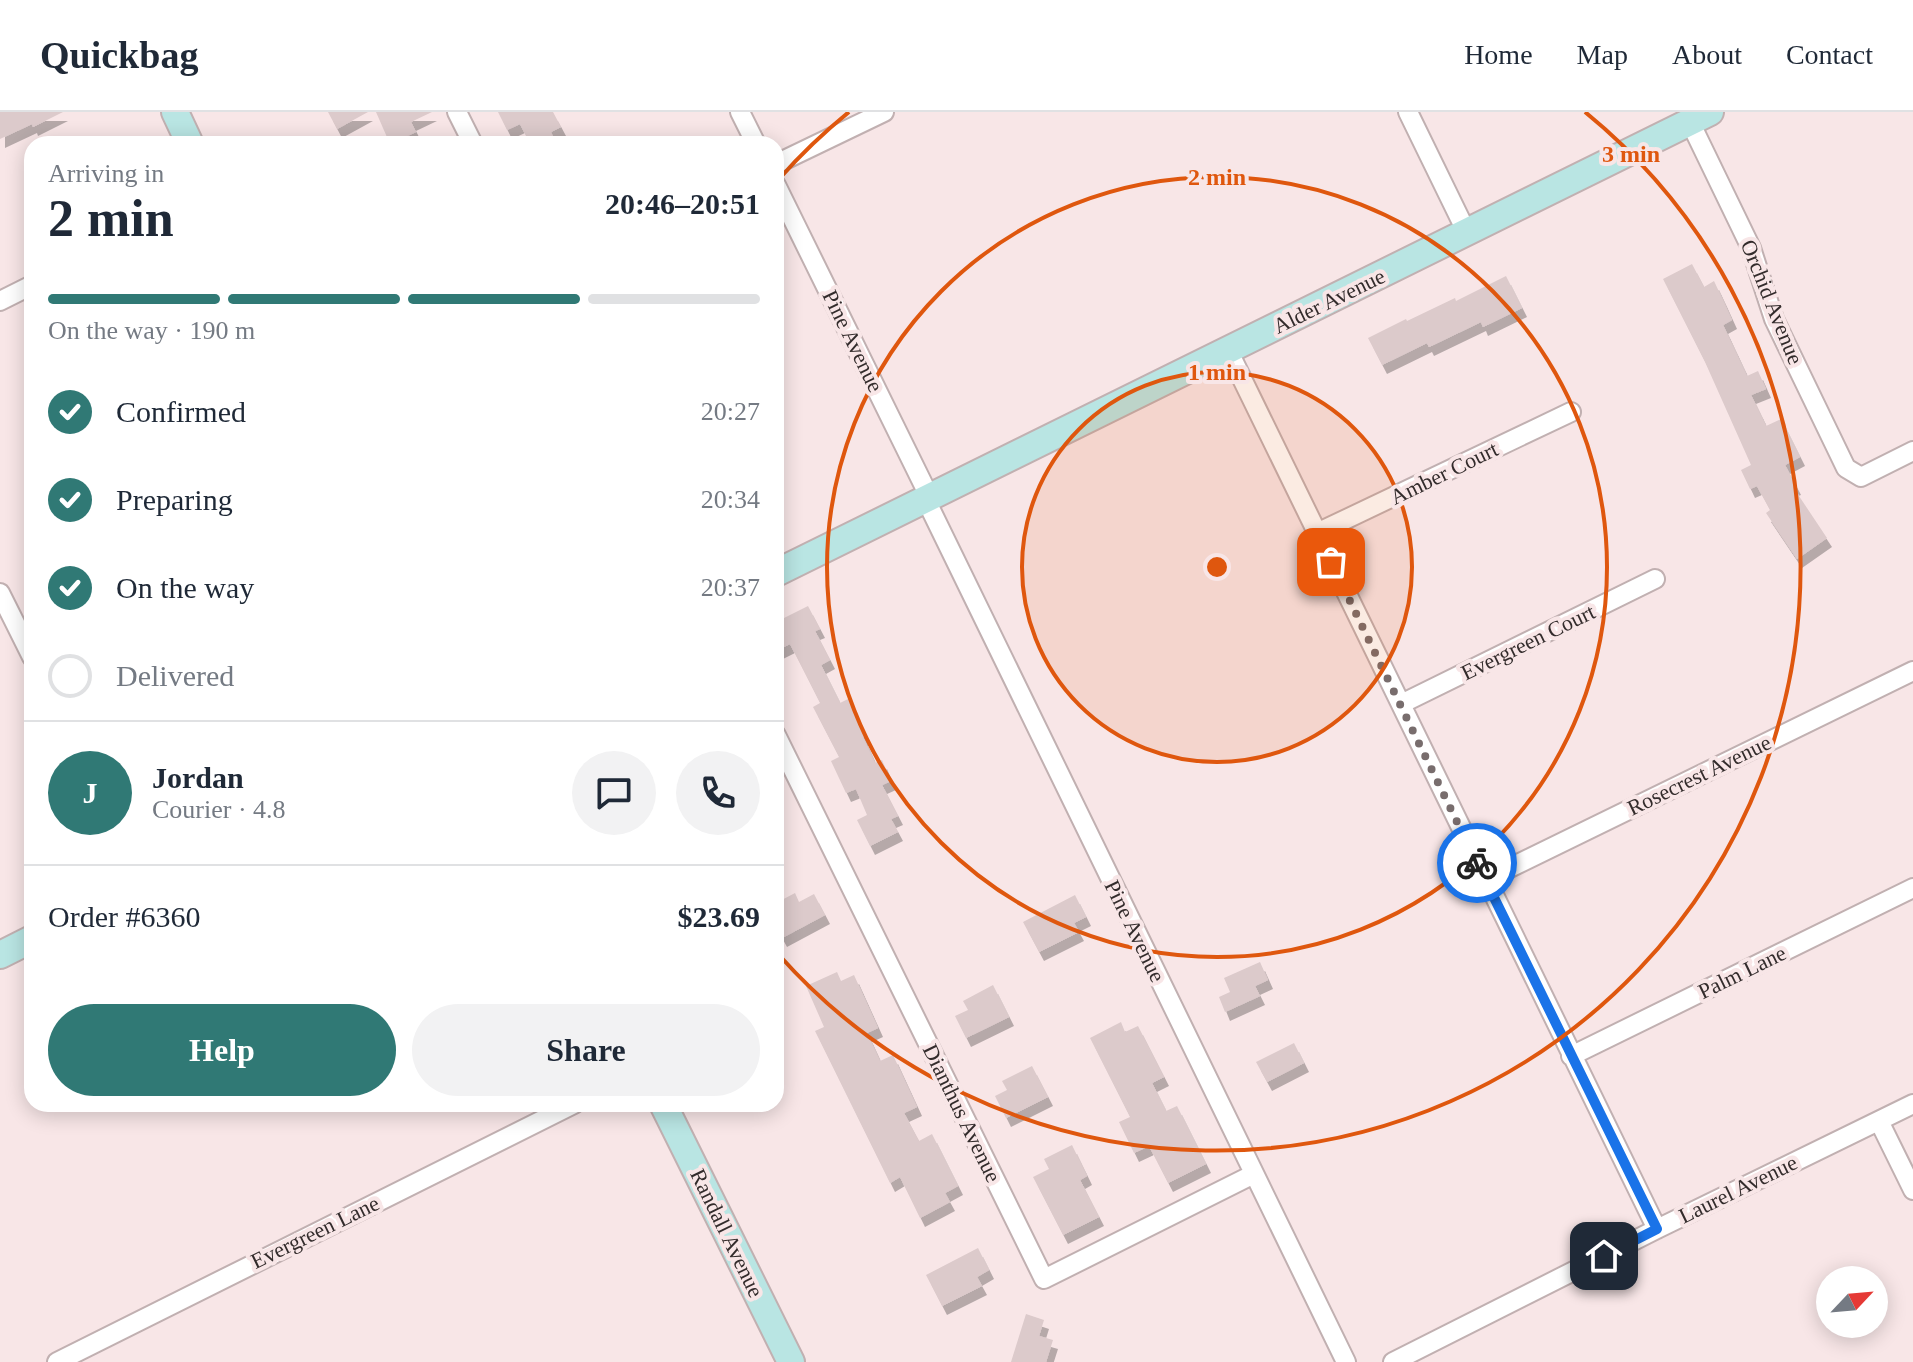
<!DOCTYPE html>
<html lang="en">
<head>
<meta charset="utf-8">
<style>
  body { margin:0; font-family:Georgia,serif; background:#f2f2f3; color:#1f2937; height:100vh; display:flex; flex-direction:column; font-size:30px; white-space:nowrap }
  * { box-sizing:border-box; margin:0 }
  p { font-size:26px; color:#747a83 }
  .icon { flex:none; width:44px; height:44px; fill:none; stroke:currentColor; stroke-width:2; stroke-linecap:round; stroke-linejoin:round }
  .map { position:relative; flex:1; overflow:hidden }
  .sheet { position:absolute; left:24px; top:24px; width:760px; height:976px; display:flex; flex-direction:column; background:#fff; border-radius:24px; box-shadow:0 4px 20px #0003 }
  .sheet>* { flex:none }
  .needle { width:52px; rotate:64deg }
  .fabs { position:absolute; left:1816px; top:1154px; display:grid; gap:16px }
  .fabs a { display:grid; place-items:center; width:72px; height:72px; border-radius:50%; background:#fff; box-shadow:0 4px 20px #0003; font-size:40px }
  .pin { position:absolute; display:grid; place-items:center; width:68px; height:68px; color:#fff; margin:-34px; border-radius:16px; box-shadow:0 4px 12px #0006 }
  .courier { position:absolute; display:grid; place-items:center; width:80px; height:80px; margin:-40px; border:6px solid #1a73e8; border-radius:50%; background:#fff; color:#222; box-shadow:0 2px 10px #0007 }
  .head em { font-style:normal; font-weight:800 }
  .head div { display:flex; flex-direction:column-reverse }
  .head { display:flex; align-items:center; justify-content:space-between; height:136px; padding:0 24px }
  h1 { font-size:52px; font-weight:800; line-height:60px }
  .bar { display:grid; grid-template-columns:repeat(4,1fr); gap:12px 8px; align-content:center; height:96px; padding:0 24px }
  .bar i { height:10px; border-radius:6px; background:#e0e1e3 }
  .bar .active { background:#307975 }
  .bar p { grid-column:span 4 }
  .line { display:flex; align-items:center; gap:20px; padding:0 24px; border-top:2px solid #e0e1e3 }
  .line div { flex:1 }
  .round { display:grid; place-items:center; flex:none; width:84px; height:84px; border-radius:42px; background:#f2f2f3 }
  ol { padding:0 24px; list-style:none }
  li { display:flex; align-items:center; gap:24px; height:88px }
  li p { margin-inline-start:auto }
  li .icon { padding:8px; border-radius:50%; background:#307975; color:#fff; stroke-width:4 }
  li:last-child { color:#747a83 }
  li i { width:44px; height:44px; border:4px solid #e0e1e3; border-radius:50% }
  .cta { display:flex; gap:16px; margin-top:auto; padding:16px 24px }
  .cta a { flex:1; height:92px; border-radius:48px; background:#307975; color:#fff; font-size:32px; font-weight:800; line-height:92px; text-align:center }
  .cta a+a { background:#f2f2f3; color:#1f2937 }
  header { display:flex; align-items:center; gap:48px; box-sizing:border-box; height:112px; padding:0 40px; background:#fff; border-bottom:2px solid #e0e1e3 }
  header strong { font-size:38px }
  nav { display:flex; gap:44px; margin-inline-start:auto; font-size:28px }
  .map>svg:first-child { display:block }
  .building { fill:#dccacb; filter:url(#shadow) }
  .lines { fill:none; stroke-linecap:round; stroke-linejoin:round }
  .street-casing { stroke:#c1b0b1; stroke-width:22 }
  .secondary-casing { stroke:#c1b0b1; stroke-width:30 }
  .street { stroke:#fff; stroke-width:18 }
  .secondary { stroke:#b9e5e3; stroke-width:26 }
  .done { stroke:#786d6d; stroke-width:8; stroke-dasharray:0 14.4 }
  .route { stroke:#1a73e8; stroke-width:10 }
  .ring { fill:none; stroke:#df570e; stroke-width:4 }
  .labels { text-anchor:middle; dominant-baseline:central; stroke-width:8; stroke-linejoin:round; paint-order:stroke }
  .street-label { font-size:22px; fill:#332c2c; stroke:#f8e6e7 }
  .centre { fill:#df570e; stroke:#f8e6e7; stroke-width:4 }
  .ring-label { font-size:24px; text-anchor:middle; font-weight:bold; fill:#df570e; stroke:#f8e6e7; stroke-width:8; stroke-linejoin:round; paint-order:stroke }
</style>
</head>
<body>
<header>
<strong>Quickbag</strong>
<nav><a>Home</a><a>Map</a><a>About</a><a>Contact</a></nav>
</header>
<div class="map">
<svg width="1913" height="1250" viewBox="0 0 1913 1250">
  <defs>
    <filter id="shadow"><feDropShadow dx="5" dy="9" stdDeviation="0" flood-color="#0004"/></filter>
  </defs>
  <rect width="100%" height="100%" fill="#f8e6e7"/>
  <path class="building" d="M0,0H63L33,15L32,12L0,27Z
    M328,0H368L337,17Z
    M376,0H432L411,10L416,20L390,32Z
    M498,0H553L561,15L551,20L556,32H530L520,12L507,18Z
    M1692,152L1704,175L1714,169L1722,186L1732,208L1723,213L1747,264L1758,259L1766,277L1751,283L1766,314L1781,307L1800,345L1785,353L1796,374L1793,375L1827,426L1797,447L1766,401L1770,398L1757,374L1750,377L1741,358L1751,353L1705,250L1663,167Z
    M1506,164L1522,196L1483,215L1481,210L1429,235L1427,231L1382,253L1368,226L1406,207L1407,209L1455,186L1456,189Z
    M808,494L820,517L815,519L830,548L821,553L840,591L848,587L866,624L863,625L875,651L882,648L891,669L882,673L898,704L891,707L898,720L870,734L857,708L867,703L856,677L846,681L831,649L839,645L813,595L820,591L790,532L776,539V510Z
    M795,781L799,790L814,782L825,803L782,826L776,815V791Z
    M1075,783L1086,805L1074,811L1079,820L1039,840L1023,810Z
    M1260,850L1268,868L1255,874L1260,884L1225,900L1219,885L1230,880L1224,866Z
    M837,860L841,869L854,863L878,916L867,921L880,949L893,943L917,995L904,1001L919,1029L932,1022L958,1074L945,1081L950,1090L920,1106L900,1065L890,1071L815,919L824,915L806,874Z
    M993,873L1009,905L966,926L955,904L968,898L963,889Z
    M1121,910L1125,920L1138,914L1164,965L1152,971L1166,999L1177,994L1206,1052L1168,1071L1149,1034L1134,1041L1119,1010L1130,1005L1090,926Z
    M1294,931L1304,951L1267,970L1256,950Z
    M1032,954L1048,985L1006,1006L995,984L1007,978L1002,969Z
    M1072,1033L1087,1064L1080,1068L1099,1105L1063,1123L1033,1065L1049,1057L1044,1047Z
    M978,1136L989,1158L977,1165L982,1174L942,1194L926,1163Z
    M1026,1202L1044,1208L1039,1224L1053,1228L1046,1250H1011Z"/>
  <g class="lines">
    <g class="street-casing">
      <path id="street" d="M457,0L473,32
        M740,0L756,32
        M1408,0L1467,121
        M1690,10L1751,136L1774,207L1846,356L1861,365L1913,339
        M776,52L884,0
        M776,73L930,386
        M0,189L32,173
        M1228,238L1657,1117
        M926,388L1346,1250
        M1317,421L1571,300
        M0,481L32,545
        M1401,592L1655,467
        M776,623L1044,1167L1254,1062
        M1485,768L1913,559
        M1571,944L1913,776
        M1879,1009L1913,1078
        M57,1250L574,992
        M1393,1250L1657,1117L1913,992"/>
    </g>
    <g class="secondary-casing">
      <path id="secondary" d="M175,0L190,32
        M776,461L1710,0
        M0,843L32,827
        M663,992L791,1250"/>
    </g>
    <use href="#street" class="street"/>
    <use href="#secondary" class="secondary"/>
  </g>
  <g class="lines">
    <path class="done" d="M1331,450L1477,751"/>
    <path class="route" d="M1477,751L1657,1117L1604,1144"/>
  </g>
  <circle cx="1217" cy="455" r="195" fill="#df570e" fill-opacity=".12"/>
  <g class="ring">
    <circle cx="1217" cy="455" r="195"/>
    <circle cx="1217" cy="455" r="390"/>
    <path d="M779 67A585 585 0 0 1 849 0M1585 0A585 585 0 1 1 779 843"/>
  </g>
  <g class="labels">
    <g class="street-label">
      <text transform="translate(1329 189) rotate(-26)">Alder Avenue</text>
      <text transform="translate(1772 190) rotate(68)">Orchid Avenue</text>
      <text transform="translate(853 229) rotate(64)">Pine Avenue</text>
      <text transform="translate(1444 361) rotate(-26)">Amber Court</text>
      <text transform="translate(1528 530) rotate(-26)">Evergreen Court</text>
      <text transform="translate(1699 663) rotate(-26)">Rosecrest Avenue</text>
      <text transform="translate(1135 819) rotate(64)">Pine Avenue</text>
      <text transform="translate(1742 860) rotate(-26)">Palm Lane</text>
      <text transform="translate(962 1001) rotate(64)">Dianthus Avenue</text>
      <text transform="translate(1738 1077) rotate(-26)">Laurel Avenue</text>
      <text transform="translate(315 1120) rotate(-26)">Evergreen Lane</text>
      <text transform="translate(727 1121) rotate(64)">Randall Avenue</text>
    </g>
  </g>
  <circle cx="1217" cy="455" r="12" class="centre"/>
  <g class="ring-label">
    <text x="1631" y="50">3 min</text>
    <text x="1217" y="73">2 min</text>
    <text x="1217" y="268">1 min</text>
  </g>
</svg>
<div class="fabs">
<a><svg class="needle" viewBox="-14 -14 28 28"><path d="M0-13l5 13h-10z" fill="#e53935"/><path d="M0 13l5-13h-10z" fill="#747a83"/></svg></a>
</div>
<div class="pin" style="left:1331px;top:450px;background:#ea580c"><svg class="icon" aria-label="bag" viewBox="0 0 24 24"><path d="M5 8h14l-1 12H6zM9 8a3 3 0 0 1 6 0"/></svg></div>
<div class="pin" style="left:1604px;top:1144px;background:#1f2937"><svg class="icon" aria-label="home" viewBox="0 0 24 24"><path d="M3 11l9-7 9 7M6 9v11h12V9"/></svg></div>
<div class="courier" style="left:1477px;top:751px"><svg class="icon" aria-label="bike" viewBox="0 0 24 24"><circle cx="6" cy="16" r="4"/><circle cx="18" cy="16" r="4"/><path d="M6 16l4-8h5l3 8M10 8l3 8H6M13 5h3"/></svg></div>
<section class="sheet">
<div class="head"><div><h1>2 min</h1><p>Arriving in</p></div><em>20:46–20:51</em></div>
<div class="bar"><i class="active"></i><i class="active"></i><i class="active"></i><i></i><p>On the way · 190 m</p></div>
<ol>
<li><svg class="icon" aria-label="check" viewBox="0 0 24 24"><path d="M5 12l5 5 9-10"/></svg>Confirmed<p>20:27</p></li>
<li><svg class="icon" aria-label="check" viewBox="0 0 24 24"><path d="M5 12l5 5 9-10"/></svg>Preparing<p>20:34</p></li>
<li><svg class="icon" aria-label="check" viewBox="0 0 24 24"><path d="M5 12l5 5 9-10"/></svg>On the way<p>20:37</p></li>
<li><i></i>Delivered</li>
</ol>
<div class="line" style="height:144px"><b class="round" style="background:#307975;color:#fff">J</b><div><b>Jordan</b><p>Courier · 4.8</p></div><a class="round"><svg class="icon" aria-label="chat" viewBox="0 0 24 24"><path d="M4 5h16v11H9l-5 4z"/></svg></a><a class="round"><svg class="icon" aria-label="phone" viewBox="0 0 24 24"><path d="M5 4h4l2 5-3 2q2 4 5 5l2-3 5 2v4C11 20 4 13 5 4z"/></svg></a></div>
<div class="line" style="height:104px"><div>Order #6360</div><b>$23.69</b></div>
<div class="cta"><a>Help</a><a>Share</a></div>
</section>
</div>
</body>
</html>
